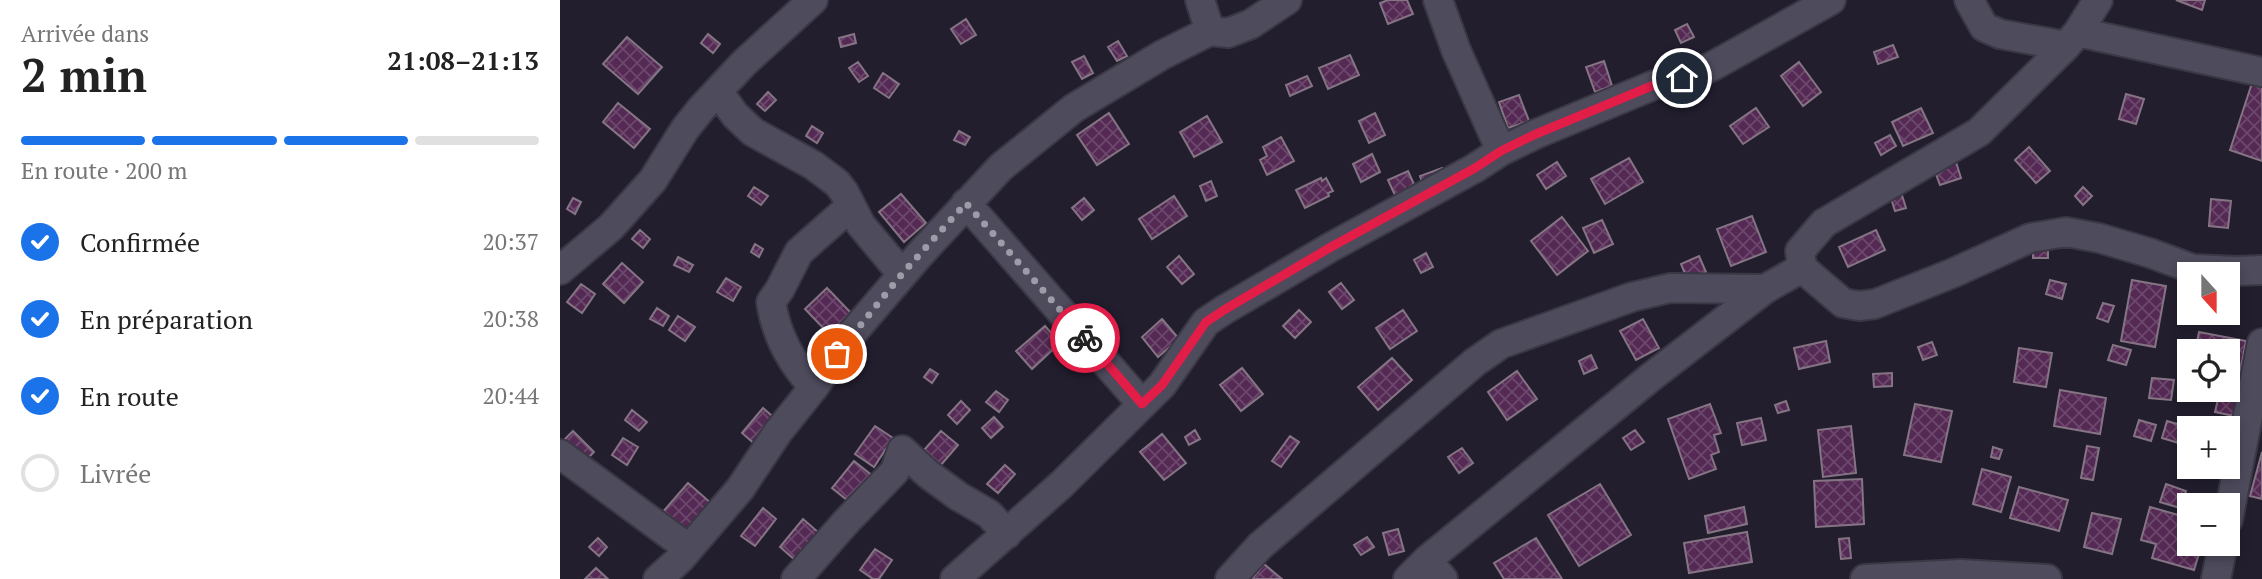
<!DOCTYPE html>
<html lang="fr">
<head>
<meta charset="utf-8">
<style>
  body { margin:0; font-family:"PT Serif",serif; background:#f6f6f6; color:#222; height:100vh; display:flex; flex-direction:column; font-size:26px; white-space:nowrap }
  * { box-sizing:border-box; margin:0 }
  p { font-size:23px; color:#767676 }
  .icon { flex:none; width:38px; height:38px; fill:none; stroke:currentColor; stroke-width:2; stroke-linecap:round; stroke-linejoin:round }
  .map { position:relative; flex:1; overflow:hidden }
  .drawer { display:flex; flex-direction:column; background:#fff; width:560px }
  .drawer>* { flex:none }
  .needle { width:46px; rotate:159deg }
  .buttons { position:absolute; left:1617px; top:262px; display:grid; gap:14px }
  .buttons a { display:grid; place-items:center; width:63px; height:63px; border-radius:0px; background:#fff; box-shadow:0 4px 10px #0003; font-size:35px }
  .pin { position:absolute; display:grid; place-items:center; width:60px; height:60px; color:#fff; margin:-30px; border:4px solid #fff; border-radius:50%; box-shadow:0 2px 7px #0007 }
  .courier { position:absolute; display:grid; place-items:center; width:70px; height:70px; margin:-35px; border:5px solid #e11d48; border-radius:50%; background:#fff; color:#222; box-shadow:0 2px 9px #0007 }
  .headline em { font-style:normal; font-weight:700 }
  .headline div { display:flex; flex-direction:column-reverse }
  .headline { display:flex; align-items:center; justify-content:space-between; height:119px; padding:0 21px }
  h1 { font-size:46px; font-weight:700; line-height:52px }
  .bar { display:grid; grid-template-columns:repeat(4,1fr); gap:10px 7px; align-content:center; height:84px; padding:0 21px }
  .bar i { height:9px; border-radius:5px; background:#e0e0e0 }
  .bar .active { background:#1a73e8 }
  .bar p { grid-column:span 4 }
  ol { padding:0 21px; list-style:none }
  li { display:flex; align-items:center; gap:21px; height:77px }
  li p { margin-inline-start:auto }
  li .icon { padding:7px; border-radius:50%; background:#1a73e8; color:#fff; stroke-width:4 }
  li:last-child { color:#767676 }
  li i { width:38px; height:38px; border:4px solid #e0e0e0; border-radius:50% }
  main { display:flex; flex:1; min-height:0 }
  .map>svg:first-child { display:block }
  .building { fill:url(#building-cross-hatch); stroke:#857584; stroke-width:2 }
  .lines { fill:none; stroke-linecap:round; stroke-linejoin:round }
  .minor-casing { stroke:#3a3845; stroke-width:32 }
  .minor { stroke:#4e4b5d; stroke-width:28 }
  .done { stroke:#9f9ca9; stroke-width:7; stroke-dasharray:0 12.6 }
  .route { stroke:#e11d48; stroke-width:9 }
</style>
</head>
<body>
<main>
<section class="drawer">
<div class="headline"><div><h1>2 min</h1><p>Arrivée dans</p></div><em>21:08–21:13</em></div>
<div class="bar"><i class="active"></i><i class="active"></i><i class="active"></i><i></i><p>En route · 200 m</p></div>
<ol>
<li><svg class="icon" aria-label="check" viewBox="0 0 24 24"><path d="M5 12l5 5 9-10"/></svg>Confirmée<p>20:37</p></li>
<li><svg class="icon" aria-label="check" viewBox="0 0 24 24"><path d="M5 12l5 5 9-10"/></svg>En préparation<p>20:38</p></li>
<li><svg class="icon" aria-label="check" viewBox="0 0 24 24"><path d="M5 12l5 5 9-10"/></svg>En route<p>20:44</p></li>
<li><i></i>Livrée</li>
</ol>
</section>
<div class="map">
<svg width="1702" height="579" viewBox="0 0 1702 579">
  <defs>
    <pattern id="building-cross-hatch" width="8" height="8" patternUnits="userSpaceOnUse" patternTransform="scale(1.75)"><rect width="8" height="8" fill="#542953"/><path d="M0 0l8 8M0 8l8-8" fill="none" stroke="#6c486c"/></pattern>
  </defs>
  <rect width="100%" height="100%" fill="#221e2e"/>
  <path class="building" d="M828,0H847L853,14L828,24L820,3Z
    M1616,0H1645L1642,10Z
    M406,19L416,35L401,44L391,29Z
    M1127,24L1134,37L1121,43L1115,30Z
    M148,34L160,44L153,53L141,43Z
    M294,34L296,43L281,47L279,38Z
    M67,37L102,67L78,94L43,64Z
    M558,41L567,56L557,61L548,47Z
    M1333,45L1338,57L1318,64L1314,52Z
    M790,55L799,75L768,89L759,68Z
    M524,56L533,73L522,79L512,62Z
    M1044,61L1052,86L1035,92L1026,67Z
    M298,62L308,76L299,82L289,68Z
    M1239,62L1261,92L1243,106L1221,76Z
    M323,73L339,84L329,98L314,88Z
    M747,76L752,86L730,96L726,85Z
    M1692,83L1702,87V161L1670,150Z
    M208,92L216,100L205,111L197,104Z
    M1566,94L1584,99L1576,124L1559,119Z
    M959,95L969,121L948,128L939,102Z
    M58,103L90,129L74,148L43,122Z
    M1196,108L1209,127L1183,144L1170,126Z
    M1361,108L1373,133L1343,146L1332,122Z
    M549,113L569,144L537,165L517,135Z
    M815,113L825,135L809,143L799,121Z
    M647,116L662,142L634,157L620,132Z
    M252,126L263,133L257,143L246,136Z
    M399,131L410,137L405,145L394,140Z
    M1330,135L1336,146L1321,155L1315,143Z
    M721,137L734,161L707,175L700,160L707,156L703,147Z
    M1469,147L1490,171L1476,183L1455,160Z
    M812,154L820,172L801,182L793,164Z
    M1069,158L1083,182L1045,204L1031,179Z
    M997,162L1006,176L986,189L977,175Z
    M1396,162L1401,178L1380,185L1374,169Z
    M882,168L887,180L864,188L860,176Z
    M848,171L858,193L838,202L828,180Z
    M761,178L762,181L766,178L773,191L768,193L769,196L745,208L736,190Z
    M651,181L657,196L646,201L640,186Z
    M194,187L208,196L201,205L188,196Z
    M1523,187L1532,196L1523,205L1515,196Z
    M1340,189L1346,208L1335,211L1329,192Z
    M341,194L366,223L344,242L319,212Z
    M614,196L627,216L592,239L579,219Z
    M13,198L21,202L15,214L7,209Z
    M524,198L534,210L522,220L512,208Z
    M1651,199L1671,201L1668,228L1649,226Z
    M1192,216L1206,252L1171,266L1157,229Z
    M1002,217L1028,251L997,275L971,241Z
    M1042,220L1053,244L1034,253L1023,228Z
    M80,230L90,239L83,248L72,239Z
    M1316,230L1325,250L1288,267L1279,247Z
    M1473,243H1488V258H1473Z
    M195,244L203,249L199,257L191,252Z
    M866,253L873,267L861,273L854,260Z
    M619,256L634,274L622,284L607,267Z
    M1139,256L1146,272L1128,281L1121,264Z
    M118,257L133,265L129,272L114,265Z
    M62,263L83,282L64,303L43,284Z
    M166,278L181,287L173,301L157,292Z
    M1490,280L1506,284L1502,299L1486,294Z
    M1572,280L1606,286L1595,347L1561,341Z
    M781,283L794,300L782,309L769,292Z
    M21,284L35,294L22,313L7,302Z
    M267,288L292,314L270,335L245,309Z
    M1543,303L1554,306L1548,322L1537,318Z
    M97,308L109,316L103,326L90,319Z
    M739,310L751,322L735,338L723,326Z
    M843,310L857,331L830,349L816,328Z
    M118,316L135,327L125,341L109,330Z
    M602,319L619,339L598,357L582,337Z
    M1083,319L1099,348L1076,360L1060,331Z
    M485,326L500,343L472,369L456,351Z
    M1639,332L1686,341L1676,394L1656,390H1668V352H1635Z
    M1266,341L1270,362L1239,369L1234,348Z
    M1372,342L1377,355L1363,360L1358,347Z
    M1553,345L1571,350L1566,365L1548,360Z
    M1459,348L1492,353L1486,387L1454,382Z
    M1031,355L1037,368L1024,374L1019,361Z
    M832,358L852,380L818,410L798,387Z
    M682,368L703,394L681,411L660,385Z
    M370,369L378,374L372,383L364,377Z
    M957,371L977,399L947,420L928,392Z
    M1332,373V386L1314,387L1313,374Z
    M1592,378L1614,380L1611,400L1589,398Z
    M1500,390L1546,398L1540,434L1494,426Z
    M436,391L448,400L439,412L426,402Z
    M1659,395L1678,399L1674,416L1655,412Z
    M401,401L410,410L397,424L388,415Z
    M1226,401L1229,410L1218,413L1215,405Z
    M1150,404L1161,433L1154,435L1159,452L1151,455L1156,469L1129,479L1108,419Z
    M1355,404L1392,411L1381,462L1344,455Z
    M203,408L218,421L197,446L182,433Z
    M72,410L87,422L79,431L65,420Z
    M434,417L443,427L431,438L422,428Z
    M1201,418L1206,440L1182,445L1177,423Z
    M1579,420L1596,425L1591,441L1574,436Z
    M1607,421L1627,427L1622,444L1602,438Z
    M315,426L333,438L314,467L295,454Z
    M1291,426L1296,473L1263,477L1258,430Z
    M635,430L640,439L629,445L625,437Z
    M1075,430L1084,442L1071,450L1063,438Z
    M13,431L34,452L25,461L4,440Z
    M381,431L398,445L374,473L357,458Z
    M602,434L626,463L604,480L580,452Z
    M730,436L739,442L721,467L712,461Z
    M63,438L78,447L67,465L52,455Z
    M1527,446L1539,448L1533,480L1521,478Z
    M1433,447L1442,450L1439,459L1431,457Z
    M902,448L913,463L899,473L888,457Z
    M1702,452V499L1690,496Z
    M294,461L314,477L292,504L272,488Z
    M445,465L455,474L438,493L427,484Z
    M1422,469L1451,477L1441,512L1413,504Z
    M1302,479L1304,524L1256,527L1254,481Z
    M128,483L152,504L125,535L101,514Z
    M1040,484L1071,535L1019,566L988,515Z
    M1606,484L1626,491L1620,508L1600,502Z
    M1459,487L1508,500L1499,531L1450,518Z
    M1184,507L1187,524L1148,533L1145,516Z
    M1590,507L1629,518V544H1642L1634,570L1592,558L1596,544L1581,540Z
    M203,508L216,519L195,546L181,536Z
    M1532,513L1561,519L1552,554L1524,547Z
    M243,519L258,532L235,560L220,547Z
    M838,529L844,551L829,555L823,533Z
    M1187,532L1192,562L1129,573L1124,543Z
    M807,537L814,547L801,555L794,545Z
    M38,538L47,547L39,556L29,547Z
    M976,538L1002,579H944L934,563Z
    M1289,538L1291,558L1281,559L1279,539Z
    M315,549L332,560L319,579H313L300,570Z
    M704,564L722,579H692Z
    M36,568L48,579H25Z"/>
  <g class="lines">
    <g class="minor-casing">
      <path id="minor" d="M640,0L650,31
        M878,0L896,50L941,151
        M1409,0L1424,27L1440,34L1506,46
        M1538,0L1518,32L1506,46L1419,132L1264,223L1240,251L1242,268L1283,303L1299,306L1315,304L1393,273L1470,238L1506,232L1539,238L1590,253L1633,269L1677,271L1702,270
        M1518,32L1702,72
        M158,91L175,115L193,132L253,165L277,183L284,192L301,225L342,274
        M406,203L582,404
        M0,270L51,227L93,180L125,129L141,109L184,63L253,0
        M254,387C231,363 216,334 211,302L220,289L239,252L291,206
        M0,454L128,548
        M1668,520L1702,343
        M867,560L883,579
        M98,579L120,559L180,489L218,432L254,387L289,337L361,253L441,167L514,108L602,55L650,31L668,33L691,24L727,0
        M236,579L285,523L335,471L342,450L368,474L398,496L429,514L447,534
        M395,579L502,484L602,385L646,322L664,310L771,247L915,168L941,151L976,134L1094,85L1122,78L1151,67L1271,0
        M670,579L700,546L915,362L941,344L1072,297L1110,288L1205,289
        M848,579L867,560L1091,377L1205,289L1242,268
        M1305,579L1401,574L1487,579
        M1656,579L1663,544"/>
    </g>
    <use href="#minor" class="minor"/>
  </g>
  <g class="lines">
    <path class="done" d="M277,354L342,274L406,203L525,338"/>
    <path class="route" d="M525,338L582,404L602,385L646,322L664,310L771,247L915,168L941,151L976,134L1094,85L1122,78"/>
  </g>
</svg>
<div class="buttons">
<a><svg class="needle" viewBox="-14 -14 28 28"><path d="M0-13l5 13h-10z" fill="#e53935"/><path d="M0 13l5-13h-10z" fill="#767676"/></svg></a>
<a><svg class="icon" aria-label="locate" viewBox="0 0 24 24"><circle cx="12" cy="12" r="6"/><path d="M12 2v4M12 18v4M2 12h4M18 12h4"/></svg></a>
<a>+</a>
<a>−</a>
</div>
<div class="pin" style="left:277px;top:354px;background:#ea580c"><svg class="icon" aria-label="bag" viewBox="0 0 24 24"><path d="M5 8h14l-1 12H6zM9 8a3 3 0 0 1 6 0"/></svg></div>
<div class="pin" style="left:1122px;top:78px;background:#1f2937"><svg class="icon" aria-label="home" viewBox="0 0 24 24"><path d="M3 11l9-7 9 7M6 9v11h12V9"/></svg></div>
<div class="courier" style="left:525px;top:338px"><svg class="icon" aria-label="bike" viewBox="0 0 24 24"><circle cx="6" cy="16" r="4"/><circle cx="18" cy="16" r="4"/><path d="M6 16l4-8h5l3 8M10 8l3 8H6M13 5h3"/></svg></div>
</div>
</main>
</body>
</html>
